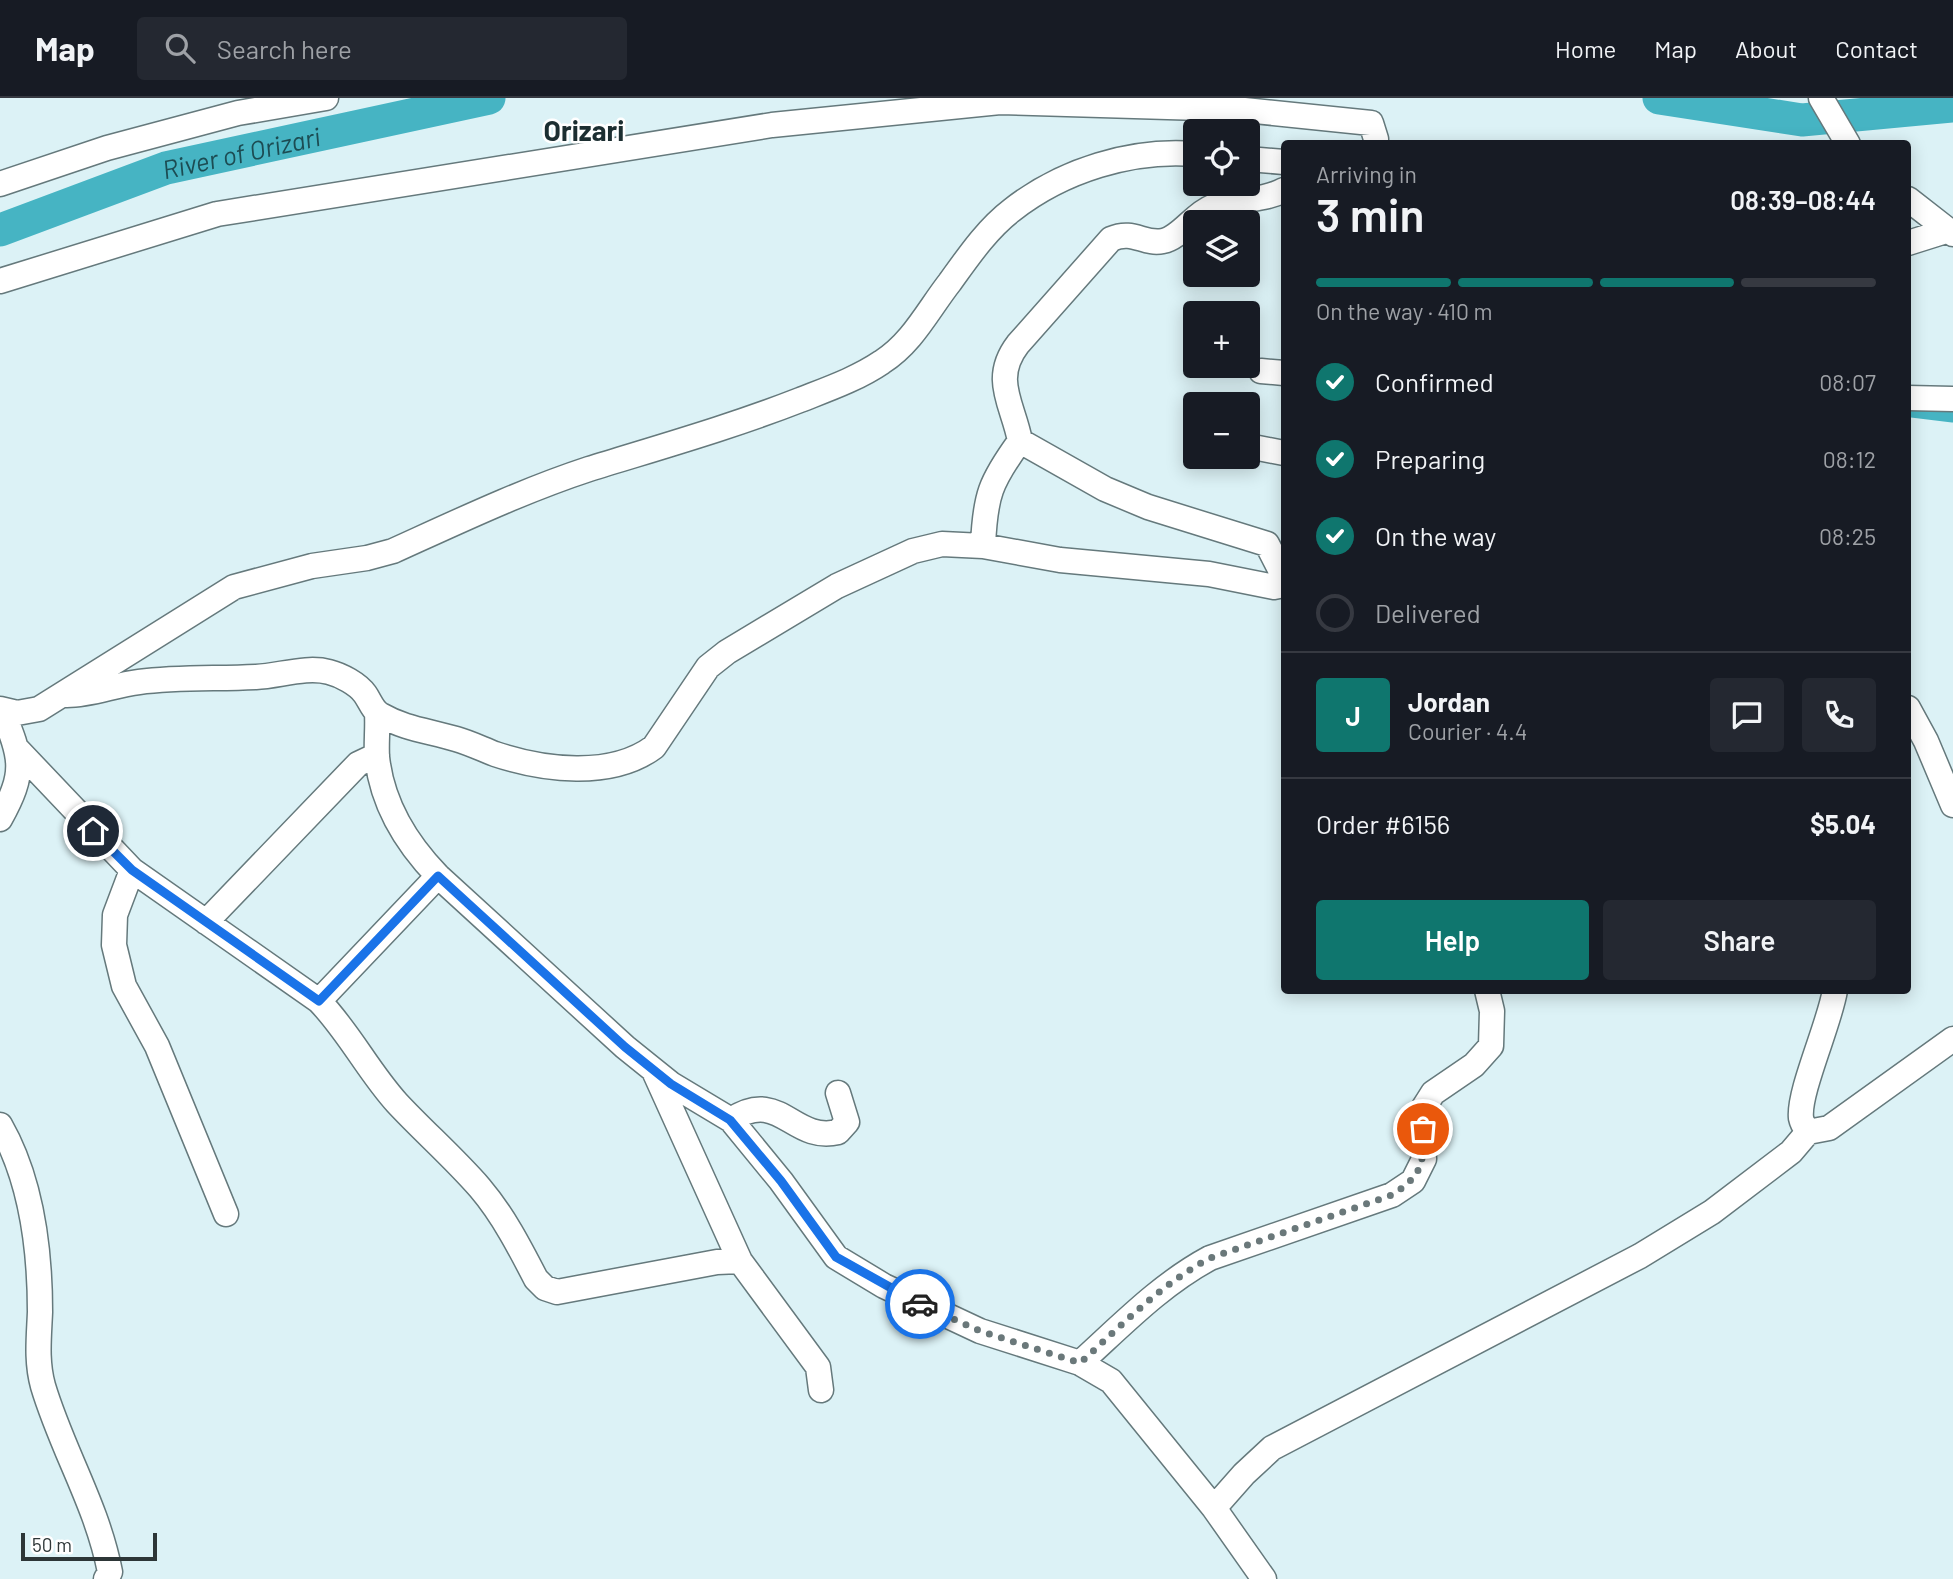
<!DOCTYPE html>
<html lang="en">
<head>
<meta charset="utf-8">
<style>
  body { margin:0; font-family:Barlow,sans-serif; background:#242831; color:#f1f3f6; height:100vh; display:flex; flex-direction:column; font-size:26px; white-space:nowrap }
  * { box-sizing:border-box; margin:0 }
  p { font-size:23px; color:#9ea1a6 }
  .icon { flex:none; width:38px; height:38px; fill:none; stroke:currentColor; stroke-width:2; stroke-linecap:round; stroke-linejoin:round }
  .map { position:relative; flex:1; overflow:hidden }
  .drawer { position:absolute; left:1281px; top:42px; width:630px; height:854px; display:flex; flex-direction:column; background:#171b24; border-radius:7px; box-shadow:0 4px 18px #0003 }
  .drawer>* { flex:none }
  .tools { position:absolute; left:1183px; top:21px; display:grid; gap:14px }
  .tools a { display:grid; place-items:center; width:77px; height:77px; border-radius:7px; background:#171b24; box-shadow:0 4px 18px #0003; font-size:35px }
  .scale { position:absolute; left:21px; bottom:18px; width:136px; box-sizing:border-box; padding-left:7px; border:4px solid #2d3637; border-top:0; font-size:19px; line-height:24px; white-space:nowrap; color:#2d3637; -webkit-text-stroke:5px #fff; paint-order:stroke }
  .pin { position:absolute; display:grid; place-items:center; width:60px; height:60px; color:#fff; margin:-30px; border:4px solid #fff; border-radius:50%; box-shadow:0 2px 7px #0007 }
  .courier { position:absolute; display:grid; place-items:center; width:70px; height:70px; margin:-35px; border:5px solid #1a73e8; border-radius:50%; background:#fff; color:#222; box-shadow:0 2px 9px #0007 }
  .summary em { font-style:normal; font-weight:600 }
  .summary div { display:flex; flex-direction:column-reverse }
  .summary { display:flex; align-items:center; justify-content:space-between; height:119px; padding:0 35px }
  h1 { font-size:46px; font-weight:600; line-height:52px }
  .bar { display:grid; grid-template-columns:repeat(4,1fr); gap:10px 7px; align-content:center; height:84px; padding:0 35px }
  .bar i { height:9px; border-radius:5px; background:#363941 }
  .bar .on { background:#0f766e }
  .bar p { grid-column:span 4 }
  .line { display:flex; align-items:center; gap:18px; padding:0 35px; border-top:2px solid #363941 }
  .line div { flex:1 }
  .round { display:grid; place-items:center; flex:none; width:74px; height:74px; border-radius:7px; background:#242831 }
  ol { padding:0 35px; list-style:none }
  li { display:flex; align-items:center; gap:21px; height:77px }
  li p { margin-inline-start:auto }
  li .icon { padding:7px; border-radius:50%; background:#0f766e; color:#fff; stroke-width:4 }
  li:last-child { color:#9ea1a6 }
  li i { width:38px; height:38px; border:4px solid #363941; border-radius:50% }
  .button { display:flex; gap:14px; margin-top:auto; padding:14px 35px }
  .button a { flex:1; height:80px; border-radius:7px; background:#0f766e; color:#fff; font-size:28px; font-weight:600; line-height:80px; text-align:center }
  .button a+a { background:#242831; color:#f1f3f6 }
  header { display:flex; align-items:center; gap:42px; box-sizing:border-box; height:98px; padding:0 35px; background:#171b24; border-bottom:2px solid #363941 }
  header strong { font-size:33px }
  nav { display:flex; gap:38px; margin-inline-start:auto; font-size:24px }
  .search { width:490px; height:63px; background:#242831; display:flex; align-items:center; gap:18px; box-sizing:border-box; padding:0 24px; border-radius:7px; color:#9ea1a6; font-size:26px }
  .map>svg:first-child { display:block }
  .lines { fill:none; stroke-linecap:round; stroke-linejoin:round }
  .canal { stroke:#46b4c3; stroke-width:19 }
  .river { stroke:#46b4c3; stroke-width:33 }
  .minor-casing { stroke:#65797c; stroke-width:27 }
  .minor { stroke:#fff; stroke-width:24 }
  .done { stroke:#6a787a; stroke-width:7; stroke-dasharray:0 12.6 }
  .route { stroke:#1a73e8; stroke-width:9 }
  .labels { text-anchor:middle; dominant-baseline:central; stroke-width:5; stroke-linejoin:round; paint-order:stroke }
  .water-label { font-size:26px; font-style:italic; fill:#1c4c53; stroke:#fff }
  .quarter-label { font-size:28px; font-weight:bold; fill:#1c2e31; stroke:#fff }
</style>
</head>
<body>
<header>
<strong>Map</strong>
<div class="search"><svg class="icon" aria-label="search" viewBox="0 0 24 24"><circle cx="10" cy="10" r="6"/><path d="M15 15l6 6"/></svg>Search here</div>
<nav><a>Home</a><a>Map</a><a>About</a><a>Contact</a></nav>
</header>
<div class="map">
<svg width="1953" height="1481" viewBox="0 0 1953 1481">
  <rect width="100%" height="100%" fill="#dcf2f6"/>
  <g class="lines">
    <path class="canal" d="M1912,310L1953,315"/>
    <g class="river">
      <path d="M1659,0L1802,22L1953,8"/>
      <path id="s1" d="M0,132L166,70L489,0"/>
    </g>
    <g class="minor-casing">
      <path id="minor" d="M1821,0L1848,46
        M1248,61L1284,64
        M0,86L107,50L238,15L326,0
        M1908,101L1953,136
        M1908,145L1946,133
        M0,183L217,116L772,27L1000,4L1235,11L1371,25L1376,41L1375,46
        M1261,273L1284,275
        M1908,300L1953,301
        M1020,343L1105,391L1148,409L1267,446L1284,479
        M1248,348L1284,355
        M983,448C985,398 990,384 1020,343C1013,306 991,281 1018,246L1111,141C1134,131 1143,147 1163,143C1180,140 1194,116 1212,109C1235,100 1261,104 1284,92
        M67,597C92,597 114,587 139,584C178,579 216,581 256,579C279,578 306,568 329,574C341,577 358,586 365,596C370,603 373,613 381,617C405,631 430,633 456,641C470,645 482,651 495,656C543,672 611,681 654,649L708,569L727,554L837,488L913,453L942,446L983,448L1060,462L1209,476L1274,489L1284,487
        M1908,610L1926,643L1953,707
        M0,611L17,615L39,611L234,489L312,468L367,460L393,453C457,424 522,393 589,371C660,349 731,329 800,302C828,291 857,281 882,264C913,244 928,212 950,184C968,159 987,131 1012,112C1063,72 1132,51 1195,56
        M377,615C378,630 376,645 377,659C382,706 406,745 438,778L625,949L671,986L731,1022L781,1083L836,1159L884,1188L980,1233L1080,1265L1111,1283L1214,1410L1264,1481
        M18,652L132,772L319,903C349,934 368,973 397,1005C424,1034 454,1060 480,1090C503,1117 520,1150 536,1181L545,1190L557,1194L717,1164L740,1163
        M0,721C26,674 22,661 2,612
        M132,772L115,817L114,847L124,888L157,948L226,1116
        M206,824L358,666L377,657
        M1835,892C1830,925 1798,994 1801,1020C1802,1025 1805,1030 1808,1034L1829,1030L1953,941
        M319,903L438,778
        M654,973L740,1163L818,1269L821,1292
        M731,1022C780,989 792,1045 838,1034L847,1024L838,995
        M0,1027C31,1081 40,1152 40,1214C39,1239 36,1263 43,1288C62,1352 97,1407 110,1474L106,1481
        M1080,1265C1122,1227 1160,1187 1210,1160L1392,1097L1413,1083L1424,1061L1421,1014L1433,995L1474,967L1491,948L1492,913L1487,892
        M1214,1410L1244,1376L1272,1350L1640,1158L1712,1114L1791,1054L1808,1034"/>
    </g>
    <use href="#minor" class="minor"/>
  </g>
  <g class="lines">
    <path class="done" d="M920,1206L980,1233L1080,1265C1122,1227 1160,1187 1210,1160L1392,1097C1422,1077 1424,1067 1423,1031"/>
    <path class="route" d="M93,733L132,772L319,903L438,778L625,949L671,986L730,1022L781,1083L836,1159L920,1206"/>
  </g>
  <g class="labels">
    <g class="water-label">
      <text stroke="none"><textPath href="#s1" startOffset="254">River of Orizari</textPath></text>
    </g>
    <g class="quarter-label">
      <text x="584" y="32">Orizari</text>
    </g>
  </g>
</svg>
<div class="tools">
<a><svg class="icon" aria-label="locate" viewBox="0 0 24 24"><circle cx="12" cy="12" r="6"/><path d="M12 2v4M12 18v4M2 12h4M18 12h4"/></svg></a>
<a><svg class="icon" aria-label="layers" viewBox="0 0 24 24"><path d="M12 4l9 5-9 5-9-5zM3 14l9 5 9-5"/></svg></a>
<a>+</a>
<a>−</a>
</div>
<div class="scale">50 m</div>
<div class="pin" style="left:1423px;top:1031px;background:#ea580c"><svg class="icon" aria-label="bag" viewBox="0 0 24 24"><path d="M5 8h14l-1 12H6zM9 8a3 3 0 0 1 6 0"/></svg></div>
<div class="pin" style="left:93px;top:733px;background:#1f2937"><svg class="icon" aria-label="home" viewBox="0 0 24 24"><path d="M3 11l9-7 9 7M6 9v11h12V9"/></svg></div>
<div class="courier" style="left:920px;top:1206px"><svg class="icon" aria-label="car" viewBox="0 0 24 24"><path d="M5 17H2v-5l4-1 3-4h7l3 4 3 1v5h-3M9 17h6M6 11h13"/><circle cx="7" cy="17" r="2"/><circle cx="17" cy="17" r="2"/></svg></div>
<section class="drawer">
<div class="summary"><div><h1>3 min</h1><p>Arriving in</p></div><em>08:39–08:44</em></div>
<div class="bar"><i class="on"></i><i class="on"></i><i class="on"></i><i></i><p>On the way · 410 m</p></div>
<ol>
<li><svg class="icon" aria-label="check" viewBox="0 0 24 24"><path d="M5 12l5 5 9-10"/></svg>Confirmed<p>08:07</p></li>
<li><svg class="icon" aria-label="check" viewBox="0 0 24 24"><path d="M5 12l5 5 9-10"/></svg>Preparing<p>08:12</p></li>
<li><svg class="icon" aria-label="check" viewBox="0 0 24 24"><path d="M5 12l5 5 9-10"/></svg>On the way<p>08:25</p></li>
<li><i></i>Delivered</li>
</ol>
<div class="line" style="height:126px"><b class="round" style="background:#0f766e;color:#fff">J</b><div><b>Jordan</b><p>Courier · 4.4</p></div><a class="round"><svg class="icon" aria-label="chat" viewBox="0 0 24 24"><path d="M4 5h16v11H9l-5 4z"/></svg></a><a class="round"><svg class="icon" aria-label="phone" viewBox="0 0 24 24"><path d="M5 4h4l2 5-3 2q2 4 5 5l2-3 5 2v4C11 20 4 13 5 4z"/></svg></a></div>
<div class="line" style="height:91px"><div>Order #6156</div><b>$5.04</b></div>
<div class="button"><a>Help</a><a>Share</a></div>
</section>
</div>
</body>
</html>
